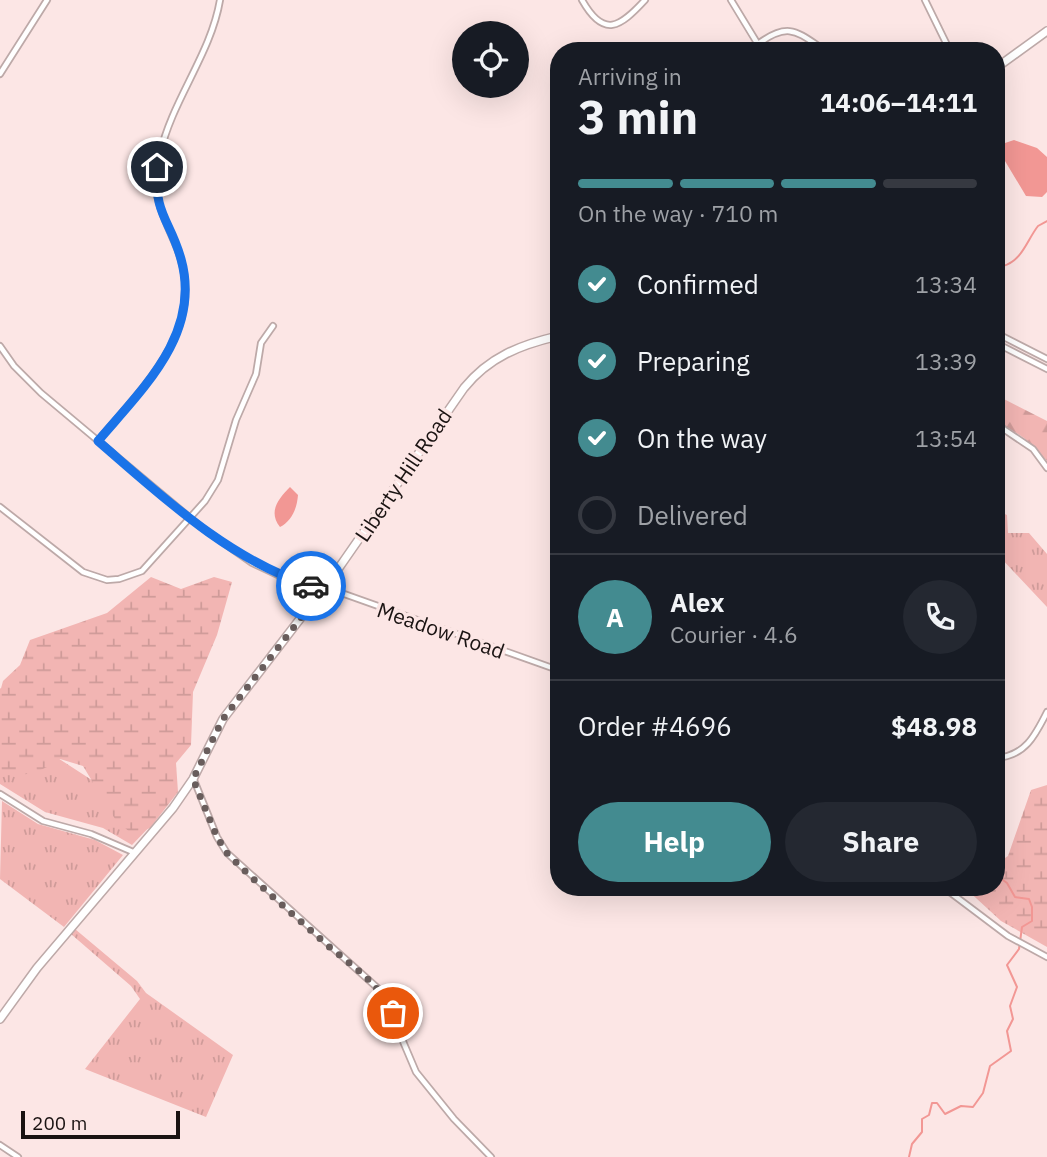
<!DOCTYPE html>
<html lang="en">
<head>
<meta charset="utf-8">
<style>
  body { margin:0; font-family:"IBM Plex Sans",sans-serif; background:#242831; color:#f1f3f6; height:100vh; display:flex; flex-direction:column; font-size:26px; white-space:nowrap }
  * { box-sizing:border-box; margin:0 }
  p { font-size:23px; color:#9ea1a6 }
  .icon { flex:none; width:38px; height:38px; fill:none; stroke:currentColor; stroke-width:2; stroke-linecap:round; stroke-linejoin:round }
  .map { position:relative; flex:1; overflow:hidden }
  .details { position:absolute; left:550px; top:42px; width:455px; height:854px; display:flex; flex-direction:column; background:#171b24; border-radius:28px; box-shadow:0 7px 28px #0002 }
  .details>* { flex:none }
  .buttons { position:absolute; left:452px; top:21px; display:grid; gap:14px }
  .buttons a { display:grid; place-items:center; width:77px; height:77px; border-radius:50%; background:#171b24; box-shadow:0 7px 28px #0002; font-size:35px }
  .scale { position:absolute; left:21px; bottom:18px; width:159px; box-sizing:border-box; padding-left:7px; border:4px solid #1a1312; border-top:0; font-size:19px; line-height:24px; white-space:nowrap; color:#1a1312; -webkit-text-stroke:5px #fce6e5; paint-order:stroke }
  .pin { position:absolute; display:grid; place-items:center; width:60px; height:60px; color:#fff; margin:-30px; border:4px solid #fff; border-radius:50%; box-shadow:0 2px 7px #0007 }
  .courier { position:absolute; display:grid; place-items:center; width:70px; height:70px; margin:-35px; border:5px solid #1a73e8; border-radius:50%; background:#fff; color:#222; box-shadow:0 2px 9px #0007 }
  .overview em { font-style:normal; font-weight:700 }
  .overview div { display:flex; flex-direction:column-reverse }
  .overview { display:flex; align-items:center; justify-content:space-between; height:119px; padding:0 28px }
  h1 { font-size:46px; font-weight:700; line-height:52px }
  .bar { display:grid; grid-template-columns:repeat(4,1fr); gap:10px 7px; align-content:center; height:84px; padding:0 28px }
  .bar i { height:9px; border-radius:5px; background:#363941 }
  .bar .on { background:#438b90 }
  .bar p { grid-column:span 4 }
  .line { display:flex; align-items:center; gap:18px; padding:0 28px; border-top:2px solid #363941 }
  .line div { flex:1 }
  .round { display:grid; place-items:center; flex:none; width:74px; height:74px; border-radius:37px; background:#242831 }
  ol { padding:0 28px; list-style:none }
  li { display:flex; align-items:center; gap:21px; height:77px }
  li p { margin-inline-start:auto }
  li .icon { padding:7px; border-radius:50%; background:#438b90; color:#fff; stroke-width:4 }
  li:last-child { color:#9ea1a6 }
  li i { width:38px; height:38px; border:4px solid #363941; border-radius:50% }
  .primary-button { display:flex; gap:14px; margin-top:auto; padding:14px 28px }
  .primary-button a { flex:1; height:80px; border-radius:42px; background:#438b90; color:#fff; font-size:28px; font-weight:700; line-height:80px; text-align:center }
  .primary-button a+a { background:#242831; color:#f1f3f6 }
  .map>svg:first-child { display:block }
  .grass { fill:url(#grass-tufts) }
  .forest { fill:url(#forest-firs) }
  .wetland { fill:url(#wetland-marsh) }
  .water { fill:#f29794 }
  .lines { fill:none; stroke-linecap:round; stroke-linejoin:round }
  .stream { stroke:#f29794; stroke-width:2 }
  .street-casing { stroke:#bda9a8; stroke-width:8 }
  .secondary-casing { stroke:#bda9a8; stroke-width:10 }
  .street { stroke:#fff; stroke-width:4.5 }
  .secondary { stroke:#fff; stroke-width:7 }
  .done { stroke:#695d5c; stroke-width:7; stroke-dasharray:0 12.6 }
  .route { stroke:#1a73e8; stroke-width:9 }
  .labels { text-anchor:middle; dominant-baseline:central; stroke-width:7; stroke-linejoin:round; paint-order:stroke }
  .street-label { font-size:21px; fill:#1a1312; stroke:#fce6e5 }
</style>
</head>
<body>
<div class="map">
<svg width="1047" height="1157" viewBox="0 0 1047 1157">
  <defs>
    <pattern id="grass-tufts" width="24" height="20" patternUnits="userSpaceOnUse" patternTransform="scale(1.75)"><rect width="24" height="20" fill="#f2b5b3"/><path d="M3 7l-1-3M5 7V3M7 7l1-3M15 17l-1-3M17 17v-4M19 17l1-3" fill="none" stroke="#cf9b99"/></pattern>
    <pattern id="forest-firs" width="22" height="20" patternUnits="userSpaceOnUse" patternTransform="scale(1.75)"><rect width="22" height="20" fill="#f2b5b3"/><path d="M5 1l3.5 6h-7zM16 11l3.5 6h-7z" fill="#cf9b99"/></pattern>
    <pattern id="wetland-marsh" width="20" height="14" patternUnits="userSpaceOnUse" patternTransform="scale(1.75)"><rect width="20" height="14" fill="#f2b5b3"/><path d="M1 5h8M5 5V1M11 12h8M15 12V8" fill="none" stroke="#cf9b99"/></pattern>
  </defs>
  <rect width="100%" height="100%" fill="#fce6e5"/>
  <path class="grass" d="M996,510L1007,515L1008,533H1029L1047,554V607L1000,557L996,547Z
    M0,688L60,734L47,751L155,821L132,845L103,828L45,812L0,784Z
    M2,801L38,824L95,840L123,855L64,927L0,879Z
    M75,929L137,981L146,993L233,1055L206,1117L85,1069L140,999L131,986L71,934Z"/>
  <path class="forest" d="M996,395L1047,421V461L1024,438L996,420Z"/>
  <path class="wetland" d="M151,577L181,589L214,577L232,582L217,635L193,692L191,745L176,763L178,792L150,828L133,835L115,819L83,766L60,759C43,771 21,780 0,772V692L3,681L20,665L30,640L107,613Z
    M1047,785V947L1001,921L964,887H996V864L1008,856L1031,790Z"/>
  <path class="water" d="M1014,140L1037,148L1047,157V192L1042,197L1026,196L1002,156V144Z
    M290,487L298,495C297,508 292,521 280,527C268,512 278,499 290,487Z"/>
  <g class="lines">
    <path class="stream" d="M996,259L1003,266C1022,261 1027,240 1038,226L1047,221
      M909,1157L912,1144L922,1132V1119L929,1115L932,1103H937L945,1114L961,1106L973,1107L983,1093L990,1066L1011,1051L1007,1031L1013,1019L1010,1006L1017,987L1007,965L1019,949L1022,927L1032,921V907L1029,899L1015,897L1007,883L996,875"/>
    <g class="street-casing">
      <path id="street" d="M582,0C604,39 620,27 645,0
        M731,0L762,51
        M925,0L950,51
        M758,44C789,21 797,32 826,51
        M0,74L47,0
        M996,333L1047,359
        M996,343L1047,369
        M0,346L14,366L41,393L201,527L252,563L286,579L333,590L558,670
        M996,424L1033,449L1047,468
        M98,441C145,384 210,326 176,246C161,210 150,195 160,154C172,100 211,54 220,0
        M996,443L1003,428
        M0,507L83,572L107,580L119,579L142,571L205,501L218,480L236,420L256,374L261,343L273,326
        M996,758C1025,756 1035,736 1047,712
        M194,780L217,837L227,853L382,992L416,1072L454,1119L491,1157
        M0,794L43,821L91,834L133,852
        M943,887L1008,936L1047,957
        M0,1145L18,1157"/>
    </g>
    <g class="secondary-casing">
      <path id="secondary" d="M996,68L1047,31
        M0,1019L37,968L173,808L193,779L223,719L336,572L464,388C489,357 520,345 558,336"/>
    </g>
    <use href="#street" class="street"/>
    <use href="#secondary" class="secondary"/>
  </g>
  <g class="lines">
    <path class="done" d="M311,586L324,588L223,719L193,779L217,837L227,853C258,885 293,914 326,944C352,966 377,981 393,1013"/>
    <path class="route" d="M157,167C154,216 170,219 181,259C202,334 142,389 98,441C164,498 228,559 311,586"/>
  </g>
  <g class="labels">
    <g class="street-label">
      <text transform="translate(403 475) rotate(-56)">Liberty Hill Road</text>
      <text transform="translate(441 630) rotate(19)">Meadow Road</text>
    </g>
  </g>
</svg>
<div class="buttons">
<a><svg class="icon" aria-label="locate" viewBox="0 0 24 24"><circle cx="12" cy="12" r="6"/><path d="M12 2v4M12 18v4M2 12h4M18 12h4"/></svg></a>
</div>
<div class="scale">200 m</div>
<div class="pin" style="left:393px;top:1013px;background:#ea580c"><svg class="icon" aria-label="bag" viewBox="0 0 24 24"><path d="M5 8h14l-1 12H6zM9 8a3 3 0 0 1 6 0"/></svg></div>
<div class="pin" style="left:157px;top:167px;background:#1f2937"><svg class="icon" aria-label="home" viewBox="0 0 24 24"><path d="M3 11l9-7 9 7M6 9v11h12V9"/></svg></div>
<div class="courier" style="left:311px;top:586px"><svg class="icon" aria-label="car" viewBox="0 0 24 24"><path d="M5 17H2v-5l4-1 3-4h7l3 4 3 1v5h-3M9 17h6M6 11h13"/><circle cx="7" cy="17" r="2"/><circle cx="17" cy="17" r="2"/></svg></div>
<section class="details">
<div class="overview"><div><h1>3 min</h1><p>Arriving in</p></div><em>14:06–14:11</em></div>
<div class="bar"><i class="on"></i><i class="on"></i><i class="on"></i><i></i><p>On the way · 710 m</p></div>
<ol>
<li><svg class="icon" aria-label="check" viewBox="0 0 24 24"><path d="M5 12l5 5 9-10"/></svg>Confirmed<p>13:34</p></li>
<li><svg class="icon" aria-label="check" viewBox="0 0 24 24"><path d="M5 12l5 5 9-10"/></svg>Preparing<p>13:39</p></li>
<li><svg class="icon" aria-label="check" viewBox="0 0 24 24"><path d="M5 12l5 5 9-10"/></svg>On the way<p>13:54</p></li>
<li><i></i>Delivered</li>
</ol>
<div class="line" style="height:126px"><b class="round" style="background:#438b90;color:#fff">A</b><div><b>Alex</b><p>Courier · 4.6</p></div><a class="round"><svg class="icon" aria-label="phone" viewBox="0 0 24 24"><path d="M5 4h4l2 5-3 2q2 4 5 5l2-3 5 2v4C11 20 4 13 5 4z"/></svg></a></div>
<div class="line" style="height:91px"><div>Order #4696</div><b>$48.98</b></div>
<div class="primary-button"><a>Help</a><a>Share</a></div>
</section>
</div>
</body>
</html>
